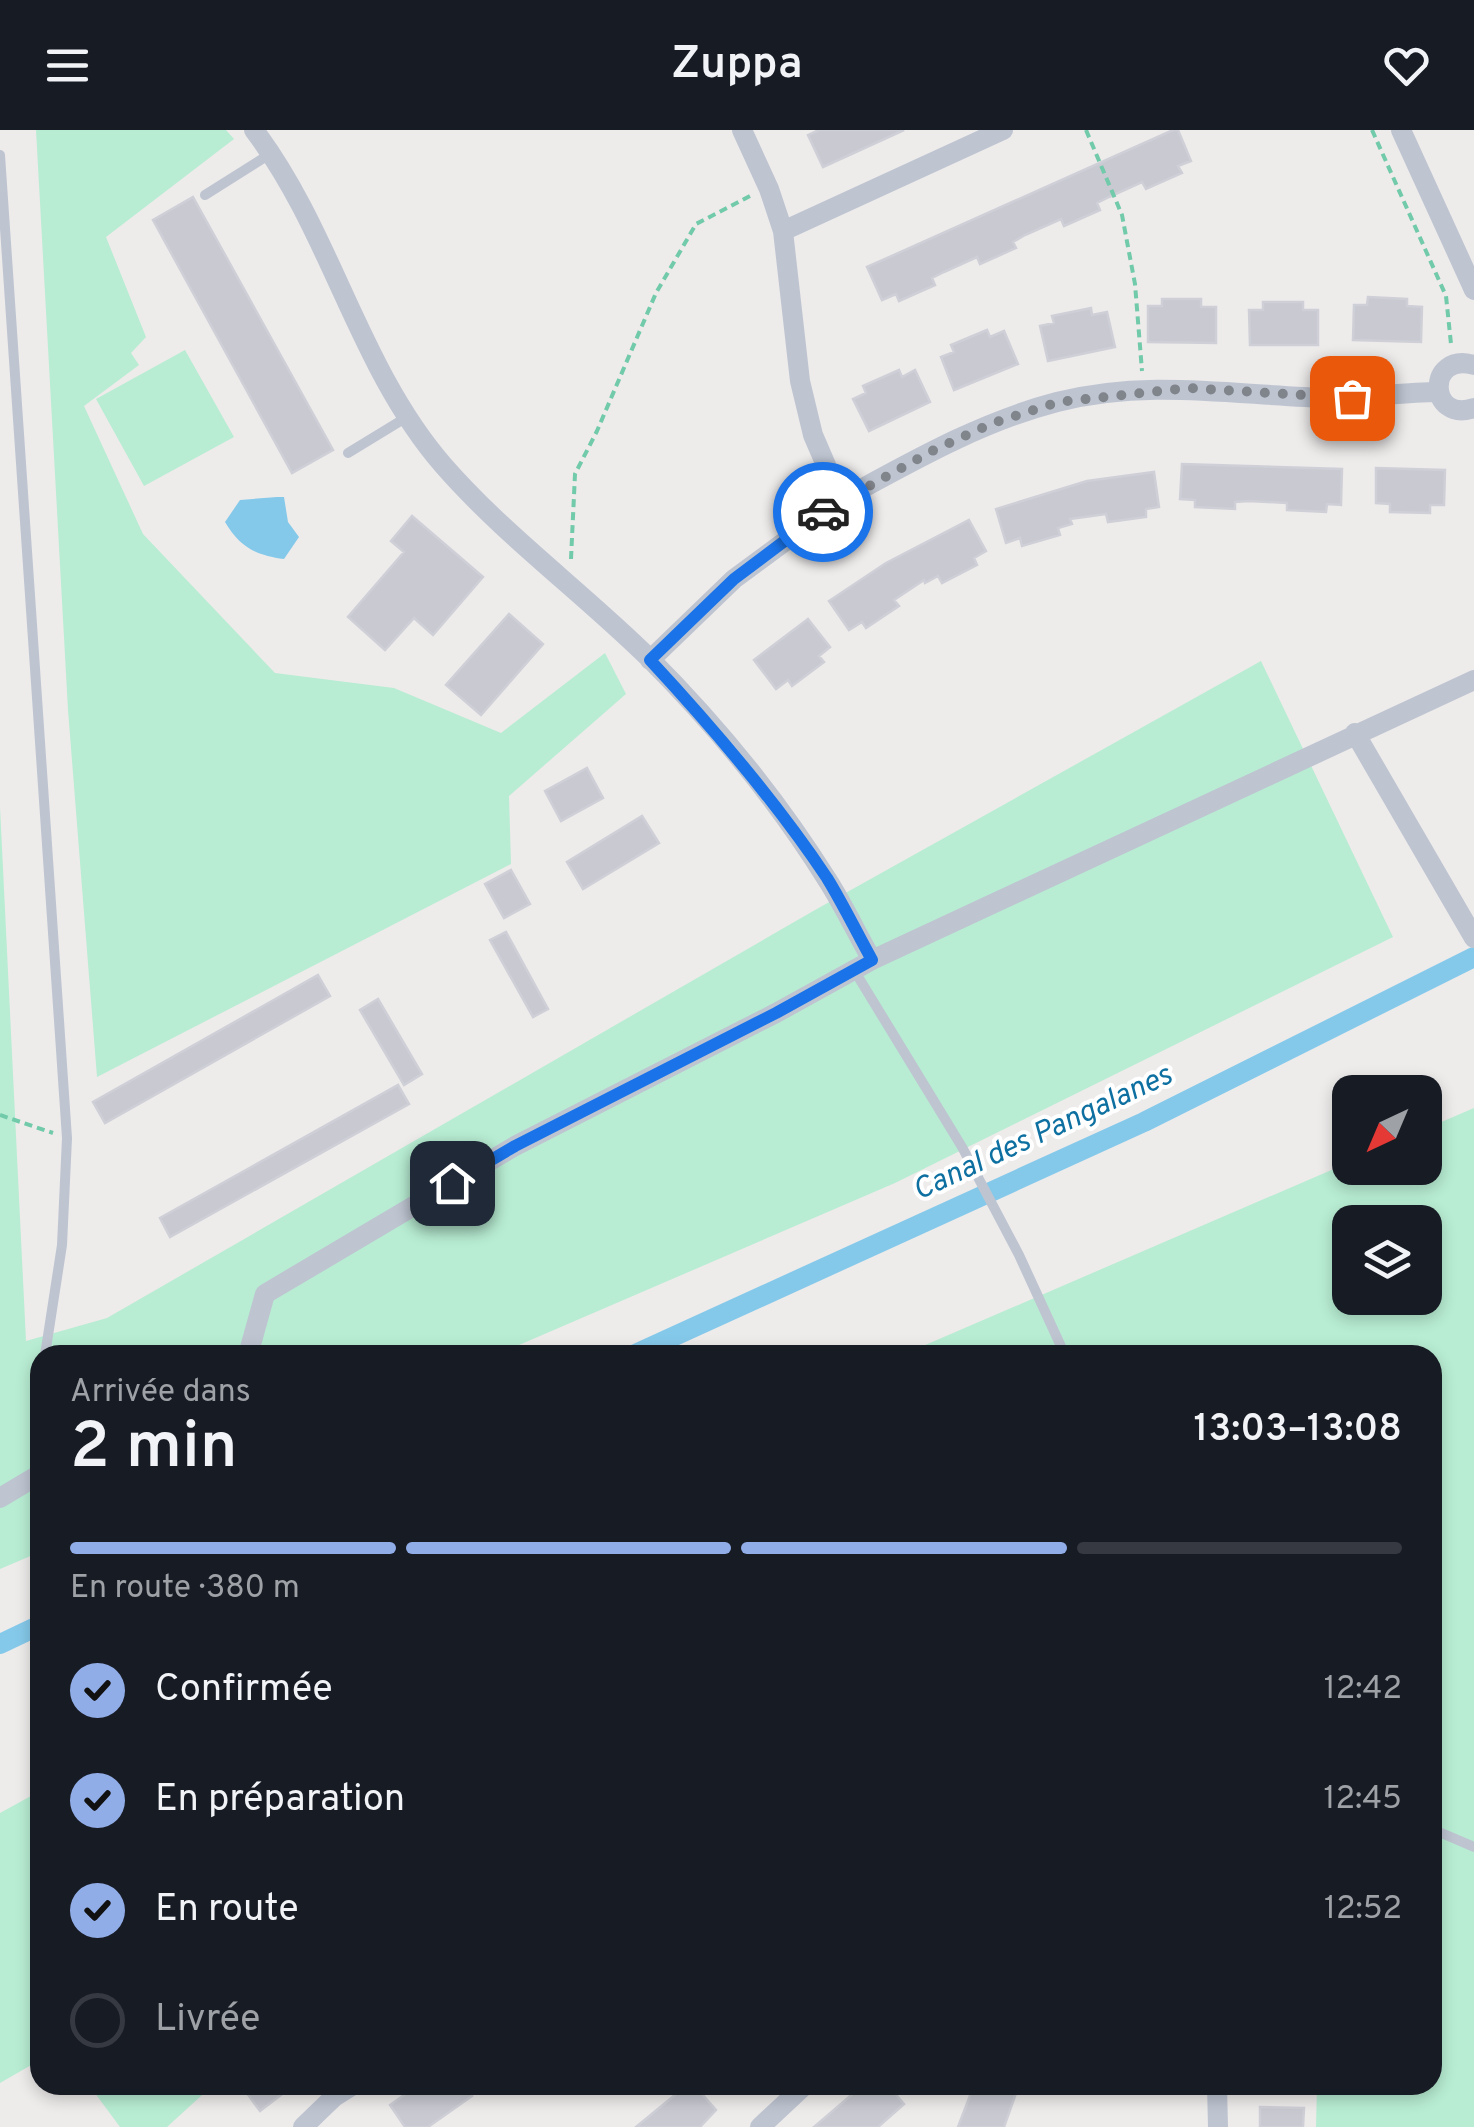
<!DOCTYPE html>
<html lang="fr">
<head>
<meta charset="utf-8">
<style>
  body { margin:0; font-family:Overpass,sans-serif; background:#20242c; color:#f1f3f6; height:100vh; display:flex; flex-direction:column; font-size:38px; white-space:nowrap }
  * { box-sizing:border-box; margin:0 }
  p { font-size:32px; color:#9ea1a6 }
  .icon { flex:none; width:55px; height:55px; fill:none; stroke:currentColor; stroke-width:2; stroke-linecap:round; stroke-linejoin:round }
  .map { position:relative; flex:1; overflow:hidden }
  .panel { position:absolute; left:30px; top:1215px; width:1412px; height:750px; display:flex; flex-direction:column; background:#171b24; border-radius:30px; box-shadow:0 5px 15px #0003 }
  .panel>* { flex:none }
  .needle { width:65px; rotate:224deg }
  .fabs { position:absolute; left:1332px; top:945px; display:grid; gap:20px }
  .fabs a { display:grid; place-items:center; width:110px; height:110px; border-radius:20px; background:#171b24; box-shadow:0 5px 15px #0003; font-size:50px }
  .pin { position:absolute; display:grid; place-items:center; width:85px; height:85px; color:#fff; margin:-42px; border-radius:20px; box-shadow:0 5px 15px #0006 }
  .courier { position:absolute; display:grid; place-items:center; width:100px; height:100px; margin:-50px; border:8px solid #1a73e8; border-radius:50%; background:#fff; color:#222; box-shadow:0 2px 12px #0007 }
  .summary em { font-style:normal; font-weight:600 }
  .summary div { display:flex; flex-direction:column-reverse }
  .summary { display:flex; align-items:center; justify-content:space-between; height:170px; padding:0 40px }
  h1 { font-size:65px; font-weight:600; line-height:75px }
  .bar { display:grid; grid-template-columns:repeat(4,1fr); gap:15px 10px; align-content:center; height:120px; padding:0 40px }
  .bar i { height:12px; border-radius:8px; background:#363941 }
  .bar .current { background:#91ade8 }
  .bar p { grid-column:span 4 }
  ol { padding:0 40px; list-style:none }
  li { display:flex; align-items:center; gap:30px; height:110px }
  li p { margin-inline-start:auto }
  li .icon { padding:10px; border-radius:50%; background:#91ade8; color:#111; stroke-width:4 }
  li:last-child { color:#9ea1a6 }
  li i { width:55px; height:55px; border:5px solid #363941; border-radius:50% }
  header { display:flex; justify-content:space-between; align-items:center; height:130px; padding:0 40px; background:#171b24; font-size:45px; font-weight:600 }
  .map>svg:first-child { display:block }
  .green { fill:#b8edd3; fill-rule:evenodd }
  .water { fill:#85c9ea }
  .lines { fill:none; stroke-linecap:round; stroke-linejoin:round }
  .canal { stroke:#85c9ea; stroke-width:20 }
  .building { fill:#c8c9d1; stroke:#cfd0d7; stroke-width:2.5 }
  .path { stroke:#71caa9; stroke-width:4; stroke-dasharray:8 5; stroke-linecap:butt }
  .lane { stroke:#bec5d1; stroke-width:10 }
  .street { stroke:#bec5d1; stroke-width:20 }
  .done { stroke:#80848b; stroke-width:10; stroke-dasharray:0 18 }
  .route { stroke:#1a73e8; stroke-width:12 }
  .labels { text-anchor:middle; dominant-baseline:central; stroke-width:8; stroke-linejoin:round; paint-order:stroke }
  .water-label { font-size:30px; font-style:italic; fill:#0e70a1; stroke:#fff }
</style>
</head>
<body>
<header><svg class="icon" aria-label="menu" viewBox="0 0 24 24"><path d="M4 6h16M4 12h16M4 18h16"/></svg>Zuppa<svg class="icon" aria-label="heart" viewBox="0 0 24 24"><path d="M12 20l-8-8c-3-5 5-10 8-4 3-6 11-1 8 4z"/></svg></header>
<div class="map">
<svg width="1474" height="1997" viewBox="0 0 1474 1997">
  <rect width="100%" height="100%" fill="#eeebeb"/>
  <path class="green" d="M36,0H226L234,9L106,107L146,207L131,223L139,235L84,276L143,404L275,543L394,558L501,603L605,523L626,564L509,666L511,734L97,947L68,580Z
    M185,220L234,307L144,356L96,269Z
    M1261,531L1393,807L895,1053L496,1225H40V1422L0,1439V677L26,1211L107,1188L815,780Z
    M1474,978V1997H1316L1317,1955H1432V1225H902L1350,1032V1038H1425V999ZM1350,1092H1425V1168H1350Z
    M40,1661V1930L0,1953V1683Z
    M89,1955H213L167,1997H120Z"/>
  <path class="water" d="M277,367H284L288,392L299,407L284,429C255,425 240,417 225,392L240,370Z"/>
  <g class="lines">
    <path class="canal" d="M633,1225L1144,992L1474,827
      M0,1514L40,1495"/>
  </g>
  <path class="building" d="M819,0H904L823,37L808,5Z
    M1173,0H1178L1191,31L1178,36L1182,43L1146,59L1142,52L1109,67L1097,73L1100,80L1064,96L1061,89L1025,105L1013,112L1016,118L980,134L977,127L944,142L932,148L935,155L899,171L896,164L882,170L867,137Z
    M193,67L333,320L292,343L153,90Z
    M1368,167L1407,169V176L1422,177L1421,212L1353,210L1354,175H1367Z
    M1162,169H1201V177H1216V213L1148,212V176H1162Z
    M1263,172H1303V180H1318V215H1250L1249,180H1263Z
    M1091,178L1092,185L1107,182L1115,217L1048,231L1040,196L1054,193L1052,186Z
    M987,200L990,207L1004,201L1018,234L954,260L941,227L954,222L951,215Z
    M899,240L902,247L915,240L930,272L869,301L853,269L866,263L863,256Z
    M1182,334L1342,339L1341,375L1327,374L1326,382L1287,380V373L1249,371L1235,372V379L1195,377V370L1180,369Z
    M1376,338L1445,340L1444,375H1430V383L1390,382V374L1376,373Z
    M1154,342L1159,377L1146,379V387L1108,392L1106,384L1070,389L1072,394L1058,398L1060,405L1022,416L1020,408L1006,413L996,379L1087,351Z
    M412,386L483,447L433,505L414,488L385,520L348,487L404,422L391,411Z
    M969,390L986,421L974,428L977,435L942,453L938,446L925,453L924,450L894,470L899,476L866,498L862,492L849,500L829,471L886,433Z
    M509,484L543,514L481,585L446,555Z
    M808,489L830,517L819,526L824,532L792,556L788,550L776,559L754,530Z
    M587,638L603,668L561,691L545,661Z
    M642,686L659,713L583,759L567,732Z
    M511,740L530,774L504,788L485,754Z
    M506,802L548,879L533,887L490,810Z
    M318,845L330,866L105,993L93,972Z
    M378,869L422,944L404,955L360,880Z
    M398,955L409,974L170,1107L160,1088Z
    M241,1955H294L260,1981Z
    M418,1955H464L472,1966L428,1997H405L390,1975Z
    M687,1955H694L716,1980L700,1997H636Z
    M863,1955H888L904,1974L878,1997H814Z
    M974,1955H1019L1004,1997H958Z
    M1260,1977L1304,1978L1303,1997H1260Z"/>
  <g class="lines">
    <path class="path" d="M1086,0L1122,85L1135,154L1142,241
      M1372,0L1446,166L1451,214
      M571,429L575,344L597,301L656,163L696,94L750,66
      M0,985L53,1003"/>
    <path class="lane" d="M0,25L67,1008L62,1115L45,1225
      M205,65L270,24
      M348,323L407,287
      M854,840L962,1017L1019,1125L1065,1225
      M38,1344L40,1313
      M1432,1699L1474,1717"/>
    <path class="street" d="M742,0L769,59L783,101L1003,0
      M1401,0L1474,160
      M783,101L800,251L813,305L841,370C911,332 980,292 1057,272C1151,248 1238,266 1331,268C1367,268 1403,262 1438,262
      M1474,235C1426,221 1428,294 1474,278
      M650,530L734,449L841,370
      M1355,603L1474,808
      M872,830L1474,550
      M248,1225L265,1164L515,1016L776,883L872,830C857,804 844,776 828,751C778,671 714,593 648,527C582,462 504,405 443,335C358,237 332,103 254,0
      M0,1368L40,1344
      M1217,1955L1218,1997
      M303,1997L334,1967L353,1955
      M760,1997L805,1955"/>
  </g>
  <g class="lines">
    <path class="done" d="M823,382L930,322L993,293L1059,272L1188,258L1352,268"/>
    <path class="route" d="M452,1053L515,1016L776,883L872,830C857,803 843,774 827,748C775,670 714,599 650,530L734,449L823,382"/>
  </g>
  <g class="labels">
    <g class="water-label">
      <text transform="translate(1043 1004) rotate(-25)">Canal des Pangalanes</text>
    </g>
  </g>
</svg>
<div class="fabs">
<a><svg class="needle" viewBox="-14 -14 28 28"><path d="M0-13l5 13h-10z" fill="#e53935"/><path d="M0 13l5-13h-10z" fill="#9ea1a6"/></svg></a>
<a><svg class="icon" aria-label="layers" viewBox="0 0 24 24"><path d="M12 4l9 5-9 5-9-5zM3 14l9 5 9-5"/></svg></a>
</div>
<div class="pin" style="left:1352px;top:268px;background:#ea580c"><svg class="icon" aria-label="bag" viewBox="0 0 24 24"><path d="M5 8h14l-1 12H6zM9 8a3 3 0 0 1 6 0"/></svg></div>
<div class="pin" style="left:452px;top:1053px;background:#1f2937"><svg class="icon" aria-label="home" viewBox="0 0 24 24"><path d="M3 11l9-7 9 7M6 9v11h12V9"/></svg></div>
<div class="courier" style="left:823px;top:382px"><svg class="icon" aria-label="car" viewBox="0 0 24 24"><path d="M5 17H2v-5l4-1 3-4h7l3 4 3 1v5h-3M9 17h6M6 11h13"/><circle cx="7" cy="17" r="2"/><circle cx="17" cy="17" r="2"/></svg></div>
<section class="panel">
<div class="summary"><div><h1>2 min</h1><p>Arrivée dans</p></div><em>13:03–13:08</em></div>
<div class="bar"><i class="current"></i><i class="current"></i><i class="current"></i><i></i><p>En route · 380 m</p></div>
<ol>
<li><svg class="icon" aria-label="check" viewBox="0 0 24 24"><path d="M5 12l5 5 9-10"/></svg>Confirmée<p>12:42</p></li>
<li><svg class="icon" aria-label="check" viewBox="0 0 24 24"><path d="M5 12l5 5 9-10"/></svg>En préparation<p>12:45</p></li>
<li><svg class="icon" aria-label="check" viewBox="0 0 24 24"><path d="M5 12l5 5 9-10"/></svg>En route<p>12:52</p></li>
<li><i></i>Livrée</li>
</ol>
</section>
</div>
</body>
</html>
